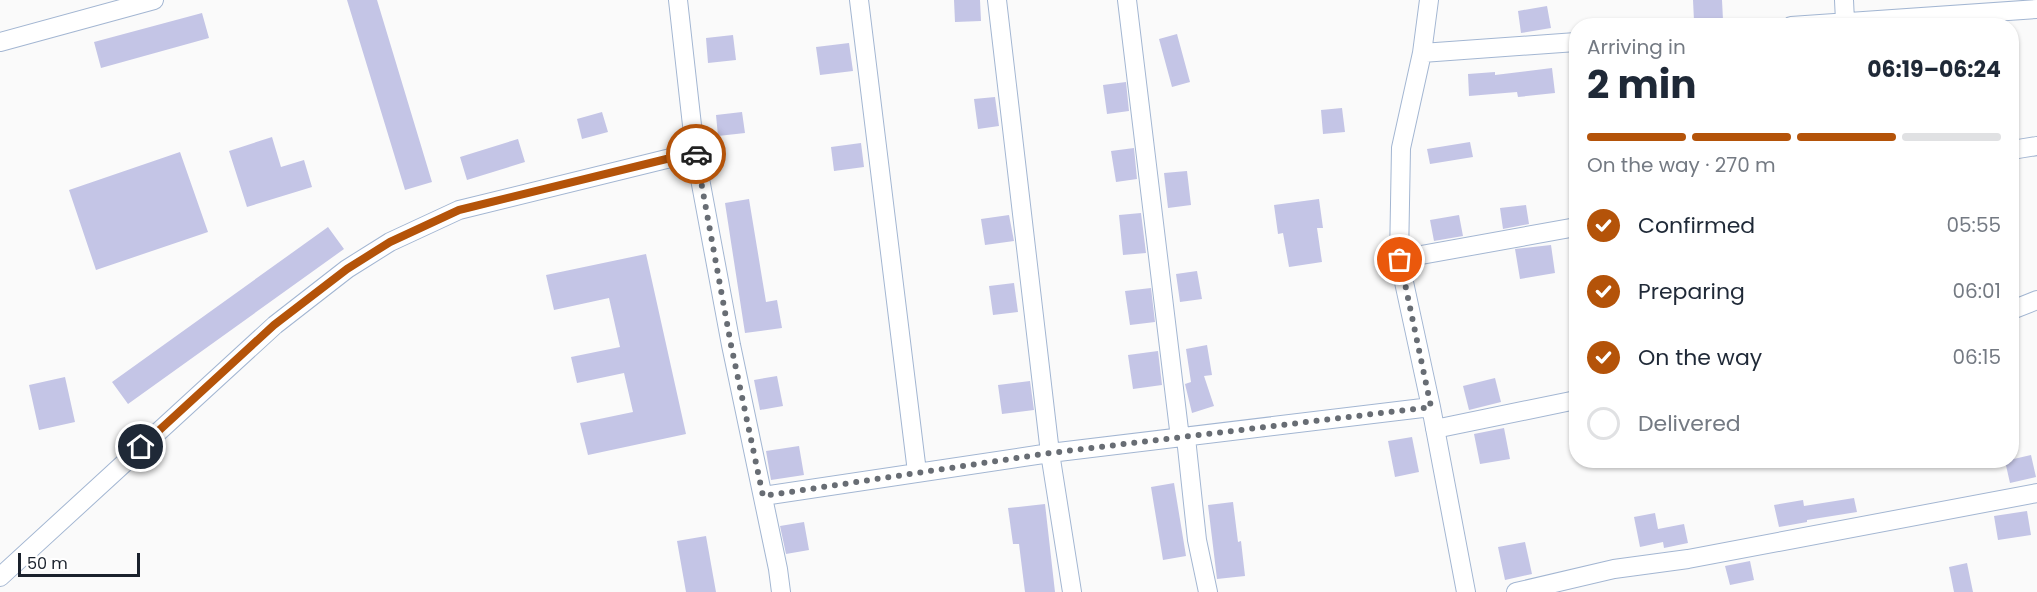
<!DOCTYPE html>
<html lang="en">
<head>
<meta charset="utf-8">
<style>
  body { margin:0; font-family:Poppins,sans-serif; background:#f2f2f3; color:#1f2937; height:100vh; display:flex; flex-direction:column; font-size:22px; white-space:nowrap }
  * { box-sizing:border-box; margin:0 }
  p { font-size:20px; color:#747a83 }
  .icon { flex:none; width:33px; height:33px; fill:none; stroke:currentColor; stroke-width:2; stroke-linecap:round; stroke-linejoin:round }
  .map { position:relative; flex:1; overflow:hidden }
  .drawer { position:absolute; left:1569px; top:18px; width:450px; height:450px; display:flex; flex-direction:column; background:#fff; border-radius:24px; box-shadow:0 2px 4px #0004 }
  .drawer>* { flex:none }
  .scale { position:absolute; left:18px; bottom:15px; width:122px; box-sizing:border-box; padding-left:6px; border:3px solid #1a212c; border-top:0; font-size:16px; line-height:21px; white-space:nowrap; color:#1a212c; -webkit-text-stroke:4px #fff; paint-order:stroke }
  .pin { position:absolute; display:grid; place-items:center; width:51px; height:51px; color:#fff; margin:-26px; border:3px solid #fff; border-radius:50%; box-shadow:0 2px 6px #0007 }
  .courier { position:absolute; display:grid; place-items:center; width:60px; height:60px; margin:-30px; border:4px solid #b45309; border-radius:50%; background:#fff; color:#222; box-shadow:0 2px 8px #0007 }
  .head em { font-style:normal; font-weight:700 }
  .head div { display:flex; flex-direction:column-reverse }
  .head { display:flex; align-items:center; justify-content:space-between; height:102px; padding:0 18px }
  h1 { font-size:39px; font-weight:700; line-height:45px }
  .bar { display:grid; grid-template-columns:repeat(4,1fr); gap:9px 6px; align-content:center; height:72px; padding:0 18px }
  .bar i { height:8px; border-radius:4px; background:#e0e1e3 }
  .bar .on { background:#b45309 }
  .bar p { grid-column:span 4 }
  ol { padding:0 18px; list-style:none }
  li { display:flex; align-items:center; gap:18px; height:66px }
  li p { margin-inline-start:auto }
  li .icon { padding:6px; border-radius:50%; background:#b45309; color:#fff; stroke-width:4 }
  li:last-child { color:#747a83 }
  li i { width:33px; height:33px; border:3px solid #e0e1e3; border-radius:50% }
  .map>svg:first-child { display:block }
  .building { fill:#c4c5e6 }
  .lines { fill:none; stroke-linecap:round; stroke-linejoin:round }
  .minor-casing { stroke:#a3b6d2; stroke-width:20 }
  .minor { stroke:#fff; stroke-width:18 }
  .done { stroke:#686d74; stroke-width:6; stroke-dasharray:0 10.8 }
  .route { stroke:#b45309; stroke-width:8 }
</style>
</head>
<body>
<div class="map">
<svg width="2037" height="592" viewBox="0 0 2037 592">
  <rect width="100%" height="100%" fill="#fafafa"/>
  <path class="building" d="M347,0H377L432,182L405,190Z
    M954,0H980L981,21L955,22Z
    M1693,0H1722L1723,20L1694,21Z
    M1547,6L1551,28L1521,33L1518,11Z
    M202,13L209,38L101,68L94,42Z
    M1177,34L1190,82L1172,87L1159,39Z
    M733,35L736,60L708,63L706,38Z
    M849,43L853,71L820,75L816,47Z
    M1552,68L1555,93L1518,97L1517,92L1469,96L1468,74L1495,72V75Z
    M1126,82L1129,111L1107,114L1103,85Z
    M995,97L999,126L978,129L974,99Z
    M1342,108L1345,132L1323,134L1321,110Z
    M602,112L608,132L582,139L577,119Z
    M742,112L745,133L718,136L716,115Z
    M272,137L281,167L304,160L312,187L247,207L229,151Z
    M518,139L525,162L467,180L460,157Z
    M1470,142L1473,157L1430,164L1427,149Z
    M861,143L864,167L834,171L831,147Z
    M1134,148L1137,179L1116,182L1111,151Z
    M180,152L208,232L96,270L69,190Z
    M1187,171L1191,205L1168,208L1164,173Z
    M749,199L766,302L777,300L782,328L745,333L725,203Z
    M1319,199L1323,228H1317L1322,262L1289,267L1283,233L1278,234L1274,205Z
    M1526,205L1529,224L1503,229L1500,208Z
    M1141,213L1146,253L1123,255L1119,215Z
    M1009,215L1014,241L985,245L981,219Z
    M1459,215L1463,236L1434,241L1430,220Z
    M328,227L344,249L128,404L112,382Z
    M1551,245L1555,273L1520,279L1515,249Z
    M646,254L686,434L588,455L580,423L633,412L624,373L577,383L571,357L620,347L609,298L554,310L546,275Z
    M1197,271L1202,299L1180,302L1176,274Z
    M1014,283L1018,312L993,315L989,286Z
    M1151,288L1155,322L1130,325L1125,291Z
    M1207,345L1212,375L1204,376L1214,406L1192,413L1185,384L1191,382L1186,349Z
    M1158,351L1162,385L1133,389L1128,355Z
    M777,376L783,406L760,410L754,380Z
    M65,377L75,422L39,430L29,385Z
    M1495,378L1501,402L1469,410L1463,386Z
    M1030,381L1034,410L1002,414L998,385Z
    M1504,428L1510,459L1480,464L1474,434Z
    M1412,437L1419,472L1395,477L1388,441Z
    M799,446L804,475L771,480L766,451Z
    M2031,455L2036,477L2010,483L2005,461Z
    M1174,483L1186,556L1163,560L1151,487Z
    M1854,498L1857,512L1807,520V522L1779,527L1774,505L1803,500L1804,506Z
    M1233,502L1238,542L1241,541L1245,576L1217,579L1208,505Z
    M1045,504L1055,592H1025L1019,544H1013L1008,508Z
    M2027,511L2031,535L1998,540L1994,516Z
    M1655,513L1658,529L1684,524L1688,543L1664,548L1663,542L1640,547L1634,517Z
    M804,522L809,550L786,554L780,526Z
    M706,536L716,592H686L677,541Z
    M1525,542L1532,574L1505,580L1498,547Z
    M1750,561L1754,580L1730,585L1725,566Z
    M1967,563L1973,592H1954L1949,567Z"/>
  <g class="lines">
    <g class="minor-casing">
      <path id="minor" d="M678,0L695,152L731,345L778,569L781,592
        M859,0L917,472
        M997,0L1050,453L1072,592
        M1127,0L1180,438
        M1429,0L1422,53L1401,148L1399,259L1431,407
        M1844,0L1845,21
        M1791,26L2037,9
        M0,42L154,0
        M1422,53L1576,42
        M2012,150L2037,146
        M1399,259L1576,227
        M2012,310L2037,300
        M1435,429L1576,400
        M1186,438L1197,540L1208,592
        M763,496L1050,453L1431,407L1466,592
        M0,577L275,325L347,269L390,242L459,210L695,152
        M1516,592L1614,569L1688,559L2037,493"/>
    </g>
    <use href="#minor" class="minor"/>
  </g>
  <g class="lines">
    <path class="done" d="M696,154L731,345L763,496L1050,453L1431,407L1400,260"/>
    <path class="route" d="M141,447L274,325L347,269L390,242L459,210L695,152L696,154"/>
  </g>
</svg>
<div class="scale">50 m</div>
<div class="pin" style="left:1400px;top:260px;background:#ea580c"><svg class="icon" aria-label="bag" viewBox="0 0 24 24"><path d="M5 8h14l-1 12H6zM9 8a3 3 0 0 1 6 0"/></svg></div>
<div class="pin" style="left:141px;top:447px;background:#1f2937"><svg class="icon" aria-label="home" viewBox="0 0 24 24"><path d="M3 11l9-7 9 7M6 9v11h12V9"/></svg></div>
<div class="courier" style="left:696px;top:154px"><svg class="icon" aria-label="car" viewBox="0 0 24 24"><path d="M5 17H2v-5l4-1 3-4h7l3 4 3 1v5h-3M9 17h6M6 11h13"/><circle cx="7" cy="17" r="2"/><circle cx="17" cy="17" r="2"/></svg></div>
<section class="drawer">
<div class="head"><div><h1>2 min</h1><p>Arriving in</p></div><em>06:19–06:24</em></div>
<div class="bar"><i class="on"></i><i class="on"></i><i class="on"></i><i></i><p>On the way · 270 m</p></div>
<ol>
<li><svg class="icon" aria-label="check" viewBox="0 0 24 24"><path d="M5 12l5 5 9-10"/></svg>Confirmed<p>05:55</p></li>
<li><svg class="icon" aria-label="check" viewBox="0 0 24 24"><path d="M5 12l5 5 9-10"/></svg>Preparing<p>06:01</p></li>
<li><svg class="icon" aria-label="check" viewBox="0 0 24 24"><path d="M5 12l5 5 9-10"/></svg>On the way<p>06:15</p></li>
<li><i></i>Delivered</li>
</ol>
</section>
</div>
</body>
</html>
